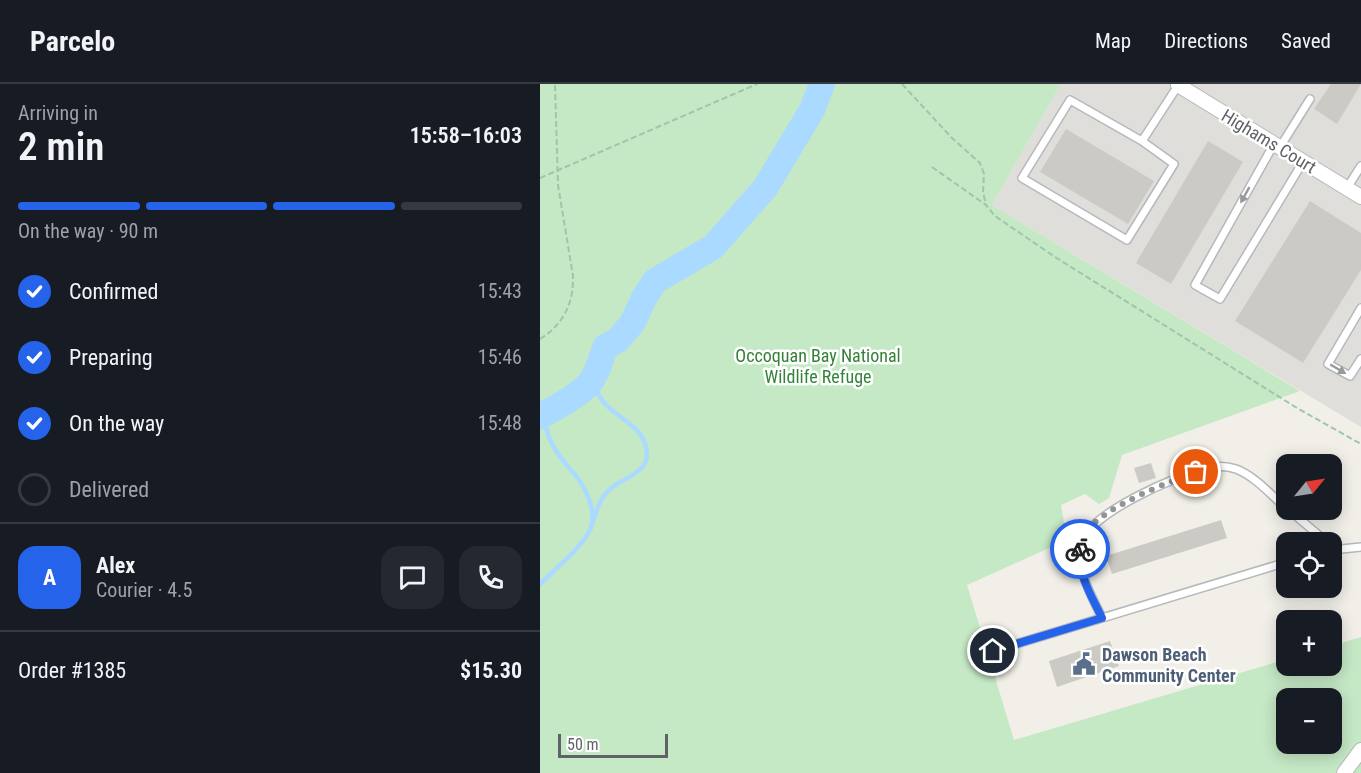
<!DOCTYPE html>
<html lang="en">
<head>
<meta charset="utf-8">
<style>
  body { margin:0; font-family:"Roboto Condensed",sans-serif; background:#242831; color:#f1f3f6; height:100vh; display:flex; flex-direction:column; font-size:22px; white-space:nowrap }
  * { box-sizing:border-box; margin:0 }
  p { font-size:20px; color:#9ea1a6 }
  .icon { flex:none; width:33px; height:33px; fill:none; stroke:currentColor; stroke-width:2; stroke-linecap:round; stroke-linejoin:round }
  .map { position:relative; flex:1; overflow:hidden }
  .panel { display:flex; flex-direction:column; background:#171b24; width:540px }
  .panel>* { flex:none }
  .needle { width:39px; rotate:60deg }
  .buttons { position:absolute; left:736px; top:370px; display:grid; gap:12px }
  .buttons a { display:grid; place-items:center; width:66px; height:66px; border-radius:12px; background:#171b24; box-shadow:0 3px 15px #0003; font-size:30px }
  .scale { position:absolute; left:18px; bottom:15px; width:110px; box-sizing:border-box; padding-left:6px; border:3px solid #5f6368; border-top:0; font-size:16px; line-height:21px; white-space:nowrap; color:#5f6368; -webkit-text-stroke:4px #fff; paint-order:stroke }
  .pin { position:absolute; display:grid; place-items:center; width:51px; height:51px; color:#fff; margin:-26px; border:3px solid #fff; border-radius:50%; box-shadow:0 2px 6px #0007 }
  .courier { position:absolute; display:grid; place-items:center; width:60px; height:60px; margin:-30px; border:4px solid #2563eb; border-radius:50%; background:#fff; color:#222; box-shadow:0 2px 8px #0007 }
  .head em { font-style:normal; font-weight:600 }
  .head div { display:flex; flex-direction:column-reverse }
  .head { display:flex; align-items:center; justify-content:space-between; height:102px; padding:0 18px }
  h1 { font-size:39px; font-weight:600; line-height:45px }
  .bar { display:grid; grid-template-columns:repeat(4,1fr); gap:9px 6px; align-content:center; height:72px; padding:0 18px }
  .bar i { height:8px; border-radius:4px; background:#363941 }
  .bar .selected { background:#2563eb }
  .bar p { grid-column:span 4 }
  .line { display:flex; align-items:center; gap:15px; padding:0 18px; border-top:2px solid #363941 }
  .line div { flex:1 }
  .round { display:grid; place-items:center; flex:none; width:63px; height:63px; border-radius:18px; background:#242831 }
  ol { padding:0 18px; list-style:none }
  li { display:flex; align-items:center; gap:18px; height:66px }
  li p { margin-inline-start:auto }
  li .icon { padding:6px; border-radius:50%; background:#2563eb; color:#fff; stroke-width:4 }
  li:last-child { color:#9ea1a6 }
  li i { width:33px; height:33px; border:3px solid #363941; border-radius:50% }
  header { display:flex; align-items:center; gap:36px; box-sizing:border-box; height:84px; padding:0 30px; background:#171b24; border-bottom:2px solid #363941 }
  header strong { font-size:28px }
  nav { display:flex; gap:33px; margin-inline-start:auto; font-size:21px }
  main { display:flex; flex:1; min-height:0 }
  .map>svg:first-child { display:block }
  .industrial { fill:#e0deda }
  .green { fill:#c5e8c5; fill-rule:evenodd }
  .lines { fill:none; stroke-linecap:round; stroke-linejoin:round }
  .stream { stroke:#aadaff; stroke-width:4.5 }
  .river { stroke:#aadaff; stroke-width:26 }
  .building { fill:#cccac5 }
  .service-casing { stroke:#b5b8bc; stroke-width:10 }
  .minor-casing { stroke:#b5b8bc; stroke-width:16 }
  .path { stroke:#9cc7a9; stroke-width:2; stroke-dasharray:6 3; stroke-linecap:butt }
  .service { stroke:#fff; stroke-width:7 }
  .minor { stroke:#fff; stroke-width:14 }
  .oneway { fill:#979a9d }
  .done { stroke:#929495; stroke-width:6; stroke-dasharray:0 10.8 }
  .route { stroke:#2563eb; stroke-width:8 }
  .labels { text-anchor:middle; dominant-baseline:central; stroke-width:5; stroke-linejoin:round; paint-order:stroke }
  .street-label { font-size:18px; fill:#5f6368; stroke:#fff }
  .park-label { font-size:18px; fill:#348238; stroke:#fff }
  .service-label { font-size:18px; font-weight:bold; fill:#4e5e75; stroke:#fff; text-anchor:start }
</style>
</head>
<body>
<header>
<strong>Parcelo</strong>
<nav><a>Map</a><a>Directions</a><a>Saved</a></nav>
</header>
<main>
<section class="panel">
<div class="head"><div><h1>2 min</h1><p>Arriving in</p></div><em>15:58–16:03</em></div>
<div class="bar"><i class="selected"></i><i class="selected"></i><i class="selected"></i><i></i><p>On the way · 90 m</p></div>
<ol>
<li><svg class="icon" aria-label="check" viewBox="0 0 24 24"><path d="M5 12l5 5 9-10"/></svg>Confirmed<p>15:43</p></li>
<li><svg class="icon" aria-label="check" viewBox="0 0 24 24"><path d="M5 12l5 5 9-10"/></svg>Preparing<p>15:46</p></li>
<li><svg class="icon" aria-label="check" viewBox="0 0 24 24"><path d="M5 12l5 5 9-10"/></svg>On the way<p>15:48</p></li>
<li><i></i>Delivered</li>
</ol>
<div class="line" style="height:108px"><b class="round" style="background:#2563eb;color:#fff">A</b><div><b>Alex</b><p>Courier · 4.5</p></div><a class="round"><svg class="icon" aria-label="chat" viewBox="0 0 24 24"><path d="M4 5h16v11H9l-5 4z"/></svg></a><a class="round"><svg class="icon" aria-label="phone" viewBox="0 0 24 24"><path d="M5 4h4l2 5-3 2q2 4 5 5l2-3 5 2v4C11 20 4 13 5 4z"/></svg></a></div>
<div class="line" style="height:78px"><div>Order #1385</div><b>$15.30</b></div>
</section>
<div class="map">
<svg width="821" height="689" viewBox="0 0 821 689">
  <rect width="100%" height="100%" fill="#f1efe8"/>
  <path class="industrial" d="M521,0H821V343L452,121Z"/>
  <path class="green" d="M0,0H521L452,121L760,307L582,371L569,414L559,420L545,410L521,421L527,456L427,501L474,656L747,575V582H792V562L821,553V689H0ZM747,615H792V660H747Z"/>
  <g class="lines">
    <path class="stream" d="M53,437C57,427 59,416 67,408C82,392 113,390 106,363C99,332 53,331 54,290
      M0,500C13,487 49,458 52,440C55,420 43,399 30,385C17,370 7,356 5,336L12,326"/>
    <path class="river" d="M0,332C16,324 35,314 48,301C57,291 61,275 65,263L78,256L93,238L104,214L115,197L173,163L225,104L272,26L282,0"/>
  </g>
  <path class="building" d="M791,0H821L797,40L774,25Z
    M526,45L614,97L588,140L500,88Z
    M668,57L703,78L631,200L596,179Z
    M770,117L821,149V186L763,279L695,237Z
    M611,379L616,394L599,399L594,384Z
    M681,436L687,454L572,490L566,472Z
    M570,557L579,582L517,603L509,577Z"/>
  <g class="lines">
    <g class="service-casing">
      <path id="service" d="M602,57L634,80L587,156L482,94L530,16L602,57L639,0
        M734,60L655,201L680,215L763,78
        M740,63L770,15
        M807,104L821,82
        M821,224L788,280L810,292L821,275
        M749,426L788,459
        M792,466L821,463
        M562,534C552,512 535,485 541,460C547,430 639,390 668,384C677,382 687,382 696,385C715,392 732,412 747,425
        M453,567L747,478"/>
    </g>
    <g class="minor-casing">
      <path id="minor" d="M638,1L821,113
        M804,689L821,666"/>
    </g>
    <path class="path" d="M362,0L411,53L440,79L444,90L443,108L446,121
      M392,83L446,121L455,132L515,173L757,324L821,360
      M0,94L217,0
      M0,255C23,241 34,219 33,192L18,101L15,0"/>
    <use href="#service" class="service"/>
    <use href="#minor" class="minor"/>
  </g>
  <defs><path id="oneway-solid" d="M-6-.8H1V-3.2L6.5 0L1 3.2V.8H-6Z" transform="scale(1.5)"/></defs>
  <g class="oneway">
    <use href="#oneway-solid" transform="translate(705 111) rotate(119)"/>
    <use href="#oneway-solid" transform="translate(798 285) rotate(30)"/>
  </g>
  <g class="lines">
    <path class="done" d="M540,465C541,459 542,453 546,448C562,424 628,398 656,388"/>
    <path class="route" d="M453,567L562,534C552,513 537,489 540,465"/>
  </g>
  <defs>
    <g id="civic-bare" transform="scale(1.8)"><path d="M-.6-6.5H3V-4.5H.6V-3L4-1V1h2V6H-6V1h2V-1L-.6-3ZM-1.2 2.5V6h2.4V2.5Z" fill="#5c6f8a" stroke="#fff" stroke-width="2.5" paint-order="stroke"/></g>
  </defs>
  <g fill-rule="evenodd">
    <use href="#civic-bare" x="544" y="580"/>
  </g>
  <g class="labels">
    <g class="street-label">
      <text transform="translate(729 57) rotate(31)">Highams Court</text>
    </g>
    <g class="park-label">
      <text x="278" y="271">Occoquan Bay National<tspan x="278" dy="21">Wildlife Refuge</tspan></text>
    </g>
    <g class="service-label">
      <text x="562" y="570">Dawson Beach<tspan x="562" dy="21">Community Center</tspan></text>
    </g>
  </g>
</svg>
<div class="buttons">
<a><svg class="needle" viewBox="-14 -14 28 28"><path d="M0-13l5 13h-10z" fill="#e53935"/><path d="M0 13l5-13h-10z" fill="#9ea1a6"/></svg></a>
<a><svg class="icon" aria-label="locate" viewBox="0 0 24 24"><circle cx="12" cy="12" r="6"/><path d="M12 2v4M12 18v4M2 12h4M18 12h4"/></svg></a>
<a>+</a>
<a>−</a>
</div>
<div class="scale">50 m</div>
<div class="pin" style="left:656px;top:388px;background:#ea580c"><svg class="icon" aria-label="bag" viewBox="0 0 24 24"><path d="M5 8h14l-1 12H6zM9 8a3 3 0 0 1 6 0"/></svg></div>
<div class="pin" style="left:453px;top:567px;background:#1f2937"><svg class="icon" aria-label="home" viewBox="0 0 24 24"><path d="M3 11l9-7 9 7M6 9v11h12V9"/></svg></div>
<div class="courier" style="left:540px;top:465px"><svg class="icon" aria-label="bike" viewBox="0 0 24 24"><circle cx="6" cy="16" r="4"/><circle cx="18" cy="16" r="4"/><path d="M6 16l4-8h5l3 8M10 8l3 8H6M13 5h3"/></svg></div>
</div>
</main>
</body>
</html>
